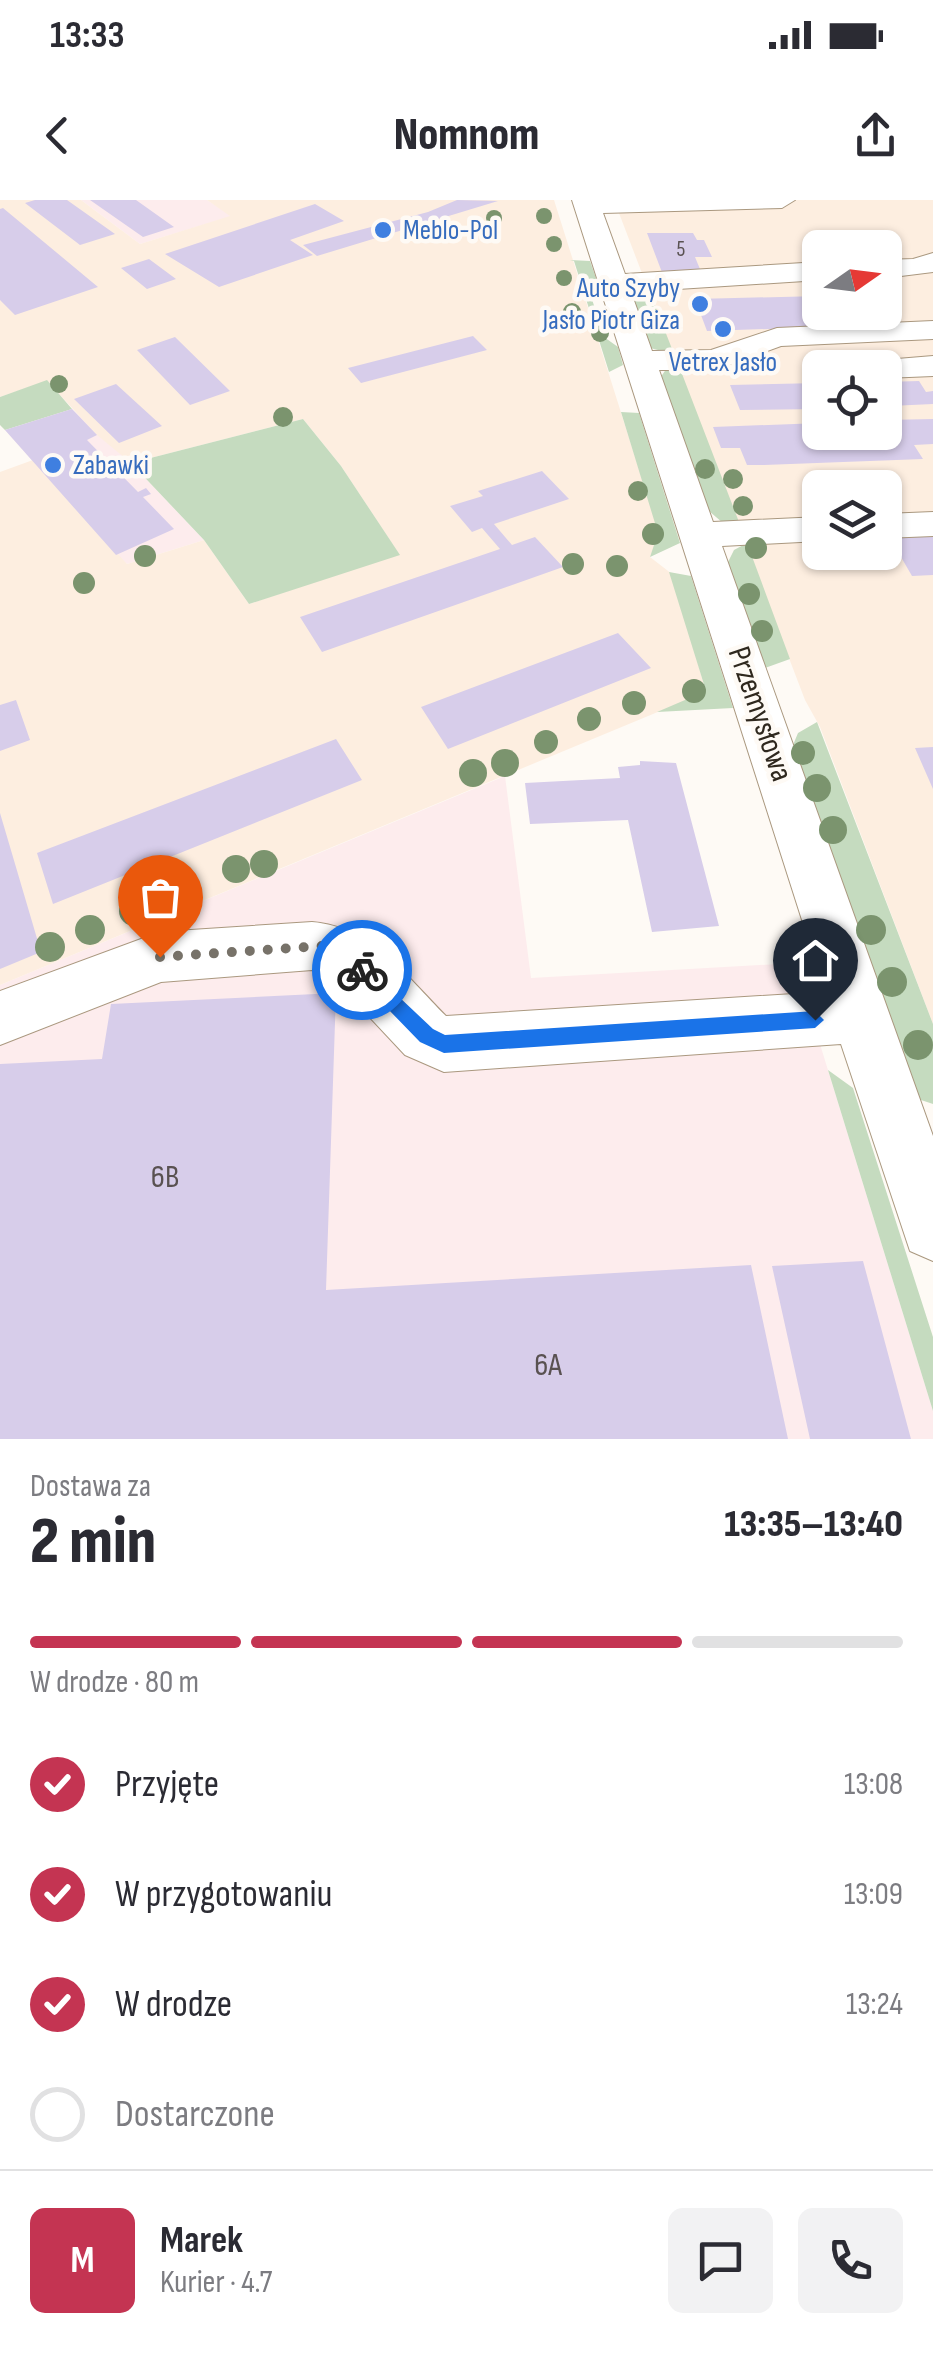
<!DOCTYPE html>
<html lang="pl">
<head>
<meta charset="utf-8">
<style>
  body { margin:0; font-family:"Sofia Sans Condensed",sans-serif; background:#f2f2f3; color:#2b2b33; height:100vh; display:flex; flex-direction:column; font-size:38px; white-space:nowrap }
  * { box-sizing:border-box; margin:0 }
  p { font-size:32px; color:#7c7c81 }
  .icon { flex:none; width:55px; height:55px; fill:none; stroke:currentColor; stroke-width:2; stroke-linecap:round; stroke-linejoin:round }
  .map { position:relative; height:1239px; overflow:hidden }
  .panel { display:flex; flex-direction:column; background:#fff; flex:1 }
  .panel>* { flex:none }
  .needle { width:65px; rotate:76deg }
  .buttons { position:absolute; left:802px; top:30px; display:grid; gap:20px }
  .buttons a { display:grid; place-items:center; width:100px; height:100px; border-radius:15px; background:#fff; box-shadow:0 2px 8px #0004; font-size:50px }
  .pin { position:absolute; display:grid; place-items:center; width:85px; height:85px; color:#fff; margin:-102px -42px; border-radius:50% 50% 50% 0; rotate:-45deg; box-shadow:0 0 10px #0007 }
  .pin .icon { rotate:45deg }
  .courier { position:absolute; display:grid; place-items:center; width:100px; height:100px; margin:-50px; border:8px solid #1a73e8; border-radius:50%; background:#fff; color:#222; box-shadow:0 2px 12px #0007 }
  .headline em { font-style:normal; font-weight:800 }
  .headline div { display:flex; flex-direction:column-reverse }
  .headline { display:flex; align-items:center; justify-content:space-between; height:170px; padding:0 30px }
  h1 { font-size:65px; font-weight:800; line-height:75px }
  .bar { display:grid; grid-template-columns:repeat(4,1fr); gap:15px 10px; align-content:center; height:120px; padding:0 30px }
  .bar i { height:12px; border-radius:8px; background:#e1e1e2 }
  .bar .on { background:#c43452 }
  .bar p { grid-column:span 4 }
  .line { display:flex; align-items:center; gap:25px; padding:0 30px; border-top:2px solid #e1e1e2 }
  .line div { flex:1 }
  .round { display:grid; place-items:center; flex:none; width:105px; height:105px; border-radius:15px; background:#f2f2f3 }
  ol { padding:0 30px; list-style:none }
  li { display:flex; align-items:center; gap:30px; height:110px }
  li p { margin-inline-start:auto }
  li .icon { padding:10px; border-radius:50%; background:#c43452; color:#fff; stroke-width:4 }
  li:last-child { color:#7c7c81 }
  li i { width:55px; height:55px; border:5px solid #e1e1e2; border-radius:50% }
  .status { display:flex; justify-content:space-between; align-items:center; height:70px; padding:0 50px; background:#fff; direction:ltr }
  .status svg { height:28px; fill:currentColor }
  header { display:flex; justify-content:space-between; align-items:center; height:130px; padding:0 30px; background:#fff; font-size:45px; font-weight:800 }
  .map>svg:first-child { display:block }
  .commercial { fill:#fdeced }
  .industrial { fill:#fdeee0; fill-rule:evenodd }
  .green { fill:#c5dbbf }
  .building { fill:#d7cdea }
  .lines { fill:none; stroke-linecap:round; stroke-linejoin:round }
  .minor-casing { stroke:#aa987f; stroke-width:2 }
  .minor { fill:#fff; fill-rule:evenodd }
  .tree { fill:#7b946e }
  .route { fill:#1a73e8 }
  .done { stroke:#777269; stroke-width:10; stroke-dasharray:0 18 }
  .shop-dot { fill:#3f7fe0; stroke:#fefaf5; stroke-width:4 }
  .labels { text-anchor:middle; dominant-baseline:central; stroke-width:9; stroke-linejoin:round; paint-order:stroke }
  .far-number-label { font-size:22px; fill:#595151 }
  .far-shop-label { font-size:28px; fill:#366cbe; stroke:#fefaf5; text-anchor:start }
  .street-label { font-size:32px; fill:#2f281e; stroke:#fefaf5 }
  .near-number-label { font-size:32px; fill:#595151 }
</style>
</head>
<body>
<div class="status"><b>13:33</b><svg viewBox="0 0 49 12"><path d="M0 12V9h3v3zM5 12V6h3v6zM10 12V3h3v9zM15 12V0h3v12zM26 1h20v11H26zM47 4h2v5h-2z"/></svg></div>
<header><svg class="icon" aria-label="back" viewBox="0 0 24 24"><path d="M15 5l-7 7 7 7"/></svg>Nomnom<svg class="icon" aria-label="share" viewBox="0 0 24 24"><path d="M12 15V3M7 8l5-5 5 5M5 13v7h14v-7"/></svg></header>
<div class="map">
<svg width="933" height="1239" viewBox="0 0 933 1239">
  <rect width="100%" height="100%" fill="#fefaf5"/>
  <path class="commercial" d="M81,0H207L232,16L140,44Z
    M72,209L131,263L204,340L127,364L116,355L5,230Z
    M505,576L531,778L795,763L933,1211V1239H0V785Z"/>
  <path class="industrial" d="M0,0H81L140,44L230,16L207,0H554L659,333L650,357L672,374L706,492L0,785V272L33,260L127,364L204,340L249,404L399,354L341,266L303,219L131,263L97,235L47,181L0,197Z
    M614,0H933V824L820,527L805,500ZM820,48H885V112H820ZM820,168H885V232H820ZM820,288H885V352H820Z"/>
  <path class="green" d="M570,60L590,61L597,81L590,93L604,137L618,147L623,165L609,172L574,61Z
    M638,90H649L674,154L650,148L632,97Z
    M679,166L739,322L723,323L709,311L660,178L667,168Z
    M47,180L72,209L5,230L0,225V197Z
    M621,212L639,213L680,343L650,357L658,333Z
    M303,219L341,266L400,355L249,404L204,340L131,263Z
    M747,343L790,459L765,468L727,364L734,350Z
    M669,372L691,376L733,508L657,512L706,491Z
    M817,522L933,824V904L918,899L793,545L798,533Z
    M828,870L853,888L933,1137V1211Z"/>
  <path class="building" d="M35,0H67L115,34L80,45L25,3Z
    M90,0H136L174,27L143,37Z
    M457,0L498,1L317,56L303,45L428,12Z
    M315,4L344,21L290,40L313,55L219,87L165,54Z
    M3,8L98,87L15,115L0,100V9Z
    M647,33H693L697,40H704L712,57H695L702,74L663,75Z
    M149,59L176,79L147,89L121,68Z
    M820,96V112H877L885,125L707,131L695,99Z
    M473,136L487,150L361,183L348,168Z
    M175,137L230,191L190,205L137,150Z
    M919,181L926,192L933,191V204L890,206L885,196V182Z
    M820,183V209L740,210L730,185Z
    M116,184L162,226L119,243L74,199Z
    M72,209L97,235L87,240L138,292L146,288L151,294L143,297L174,329L116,355L5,230Z
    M933,219V244L914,245L923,259L764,265H747L740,248H721L713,227L820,223V232H885V220Z
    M542,271L569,299L494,324L512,345L535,337L563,367L322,452L300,417L500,349L482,328L472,332L450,306L483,296L478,291Z
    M933,336V375L912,376L890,338Z
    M618,433L651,468L448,549L421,507Z
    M16,500L30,540L0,551V505Z
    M336,539L362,580L53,704L37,653Z
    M933,547V589L915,548Z
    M640,561L676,563L719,726L652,732L628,620L530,624L525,583L620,578L618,567L640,565Z
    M0,613L41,752L0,769Z
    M336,793L326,1090L751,1065L788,1239H0V864L102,859L111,804Z
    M863,1061L911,1239H810L772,1066Z"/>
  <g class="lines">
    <g class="minor-casing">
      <path id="minor" d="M572,0H795L782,8L603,13L625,74L820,62V80L631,92L652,151L711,150L777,128L933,121V139L781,146L715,170H659L713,322L820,317V341L722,346L933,936V1061L910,1051L841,844L444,872L405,855L331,776L312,770L161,782L0,845V791L160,732L312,722C372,727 406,776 446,816L825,792Z
        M933,53V72L885,78V60L913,59Z
        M933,156V176L885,178V168H869L873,161Z
        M933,312V336L885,338V314Z"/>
    </g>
    <use href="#minor" class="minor"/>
  </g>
  <g class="tree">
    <circle cx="544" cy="16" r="8"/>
    <circle cx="494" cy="18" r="8"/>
    <circle cx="554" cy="44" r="8"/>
    <circle cx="564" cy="78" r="8"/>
    <circle cx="572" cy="112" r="9"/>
    <circle cx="600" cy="133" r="9"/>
    <circle cx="59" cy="184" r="9"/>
    <circle cx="283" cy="217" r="10"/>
    <circle cx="705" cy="269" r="10"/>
    <circle cx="733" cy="279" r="10"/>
    <circle cx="638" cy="291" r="10"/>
    <circle cx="743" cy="306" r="10"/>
    <circle cx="653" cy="334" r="11"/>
    <circle cx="756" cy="348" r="11"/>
    <circle cx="145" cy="356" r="11"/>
    <circle cx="573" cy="364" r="11"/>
    <circle cx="617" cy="366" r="11"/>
    <circle cx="84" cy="383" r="11"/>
    <circle cx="749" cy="394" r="11"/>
    <circle cx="762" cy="431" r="11"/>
    <circle cx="694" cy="491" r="12"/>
    <circle cx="634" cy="503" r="12"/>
    <circle cx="589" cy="519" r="12"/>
    <circle cx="546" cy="542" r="12"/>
    <circle cx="803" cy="553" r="12"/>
    <circle cx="505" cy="563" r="14"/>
    <circle cx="473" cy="573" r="14"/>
    <circle cx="817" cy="588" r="14"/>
    <circle cx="833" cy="630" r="14"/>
    <circle cx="264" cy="664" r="14"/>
    <circle cx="236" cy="669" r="14"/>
    <circle cx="187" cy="692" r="15"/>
    <circle cx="134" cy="711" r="15"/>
    <circle cx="90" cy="730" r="15"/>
    <circle cx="871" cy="730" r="15"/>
    <circle cx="50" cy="747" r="15"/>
    <circle cx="892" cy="782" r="15"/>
    <circle cx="918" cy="845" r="15"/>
  </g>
  <path class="route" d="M362,762L433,829L445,835L815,811L824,820L815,828L444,853L420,842L356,776V764Z"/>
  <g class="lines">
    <path class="done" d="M160,757L322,746L342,752L362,770"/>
  </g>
  <g class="shop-dot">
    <circle cx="383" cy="30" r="10"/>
    <circle cx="700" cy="104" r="10"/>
    <circle cx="723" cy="129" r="10"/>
    <circle cx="53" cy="265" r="10"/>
  </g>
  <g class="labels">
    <g class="far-number-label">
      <text x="681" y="49">5</text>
    </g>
    <g class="far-shop-label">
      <text x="403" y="30">Meblo-Pol</text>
      <text x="680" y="88" text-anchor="end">Auto Szyby<tspan x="680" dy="32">Jasło Piotr Giza</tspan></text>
      <text x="723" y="162" text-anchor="middle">Vetrex Jasło</text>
      <text x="73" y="265">Zabawki</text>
    </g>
    <g class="street-label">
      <text transform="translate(760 514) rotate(71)">Przemysłowa</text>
    </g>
    <g class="near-number-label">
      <text x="165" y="977">6B</text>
      <text x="548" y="1165">6A</text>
    </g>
  </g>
</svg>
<div class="buttons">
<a><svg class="needle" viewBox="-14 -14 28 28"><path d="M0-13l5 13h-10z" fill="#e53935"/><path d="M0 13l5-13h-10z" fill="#7c7c81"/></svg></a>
<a><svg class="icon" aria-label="locate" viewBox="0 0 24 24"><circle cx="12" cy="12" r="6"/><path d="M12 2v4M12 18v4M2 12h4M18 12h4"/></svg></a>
<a><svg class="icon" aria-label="layers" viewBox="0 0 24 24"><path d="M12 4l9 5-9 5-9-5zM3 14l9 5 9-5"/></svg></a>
</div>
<div class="pin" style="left:160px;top:757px;background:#ea580c"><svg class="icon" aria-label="bag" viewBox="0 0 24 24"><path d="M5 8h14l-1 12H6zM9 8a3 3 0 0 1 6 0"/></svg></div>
<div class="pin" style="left:815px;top:820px;background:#1f2937"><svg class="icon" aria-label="home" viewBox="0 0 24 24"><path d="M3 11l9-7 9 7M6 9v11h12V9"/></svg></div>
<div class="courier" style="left:362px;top:770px"><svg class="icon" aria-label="bike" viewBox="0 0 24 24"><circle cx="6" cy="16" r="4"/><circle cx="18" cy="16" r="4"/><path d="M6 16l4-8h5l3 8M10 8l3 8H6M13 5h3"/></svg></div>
</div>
<section class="panel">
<div class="headline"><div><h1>2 min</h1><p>Dostawa za</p></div><em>13:35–13:40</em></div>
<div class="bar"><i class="on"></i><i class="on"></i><i class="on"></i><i></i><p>W drodze · 80 m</p></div>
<ol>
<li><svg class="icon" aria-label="check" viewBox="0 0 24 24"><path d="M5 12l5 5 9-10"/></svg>Przyjęte<p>13:08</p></li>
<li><svg class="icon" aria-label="check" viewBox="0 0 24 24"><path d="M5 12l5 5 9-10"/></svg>W przygotowaniu<p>13:09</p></li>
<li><svg class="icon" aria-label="check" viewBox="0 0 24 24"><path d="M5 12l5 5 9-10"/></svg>W drodze<p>13:24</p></li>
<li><i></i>Dostarczone</li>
</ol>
<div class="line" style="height:180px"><b class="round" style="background:#c43452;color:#fff">M</b><div><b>Marek</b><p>Kurier · 4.7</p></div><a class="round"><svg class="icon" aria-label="chat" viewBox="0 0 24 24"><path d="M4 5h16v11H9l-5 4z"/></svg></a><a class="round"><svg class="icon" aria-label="phone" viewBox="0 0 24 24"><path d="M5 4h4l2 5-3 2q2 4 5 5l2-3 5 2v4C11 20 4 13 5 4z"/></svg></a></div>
</section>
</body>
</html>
